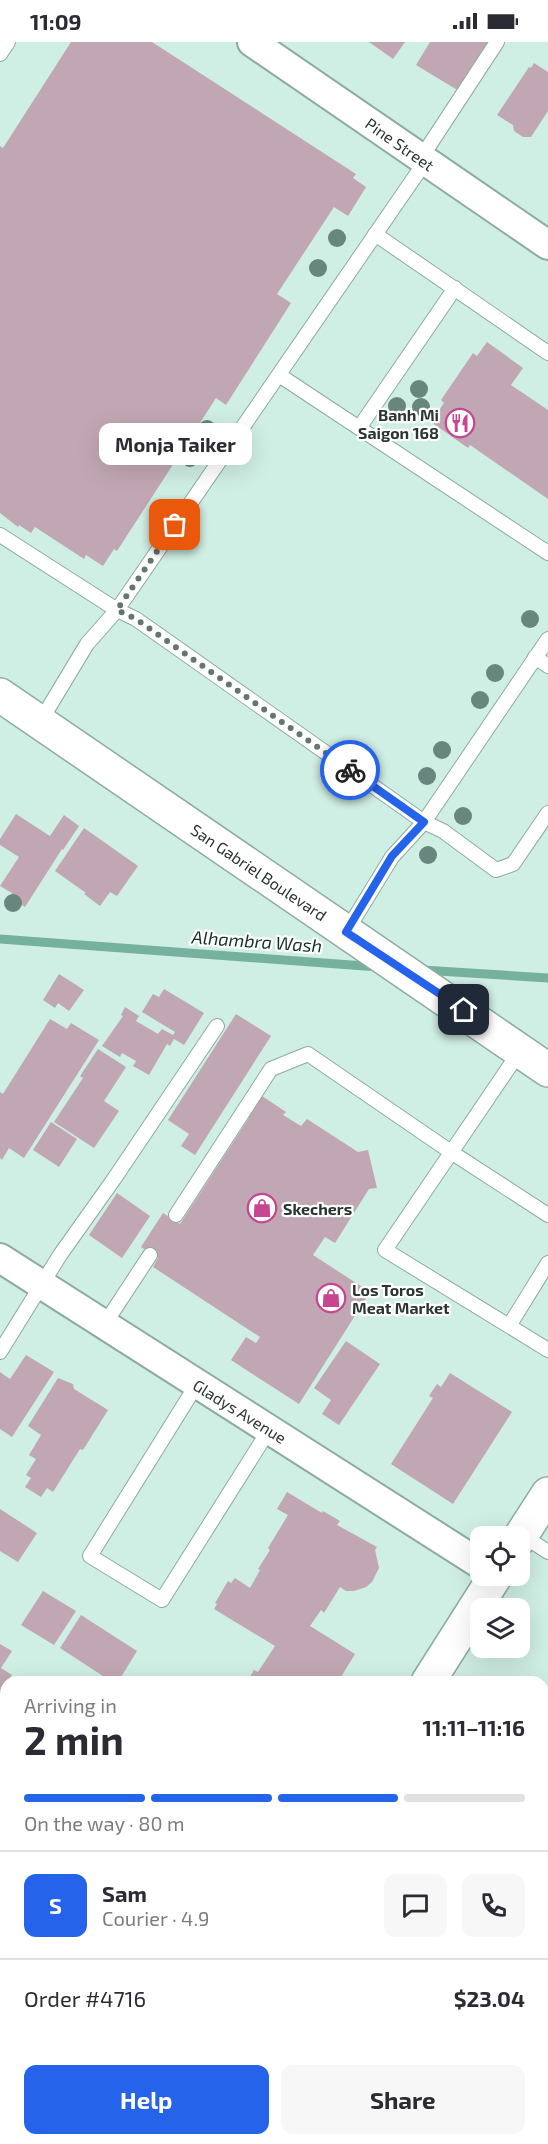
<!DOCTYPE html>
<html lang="en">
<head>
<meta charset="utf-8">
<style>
  body { margin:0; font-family:"Exo 2",sans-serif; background:#f7f7f7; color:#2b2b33; height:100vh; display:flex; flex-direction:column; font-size:22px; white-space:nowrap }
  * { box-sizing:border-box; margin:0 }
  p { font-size:20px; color:#7c7c81 }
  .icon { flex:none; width:33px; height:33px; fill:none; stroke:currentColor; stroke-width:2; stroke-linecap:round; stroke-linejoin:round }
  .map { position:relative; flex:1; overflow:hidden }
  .details { position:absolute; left:0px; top:1634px; width:549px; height:470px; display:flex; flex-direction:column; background:#fff; border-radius:18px 18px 0 0; box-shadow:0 6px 24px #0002 }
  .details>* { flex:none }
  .fabs { position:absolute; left:470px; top:1484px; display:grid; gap:12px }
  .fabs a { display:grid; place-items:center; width:60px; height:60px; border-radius:12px; background:#fff; box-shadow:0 6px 24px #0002; font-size:30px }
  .pin { position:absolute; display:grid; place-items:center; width:51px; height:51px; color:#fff; margin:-26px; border-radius:12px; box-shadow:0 3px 9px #0006 }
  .courier { position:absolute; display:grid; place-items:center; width:60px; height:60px; margin:-30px; border:4px solid #2563eb; border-radius:50%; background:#fff; color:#222; box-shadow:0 2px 8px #0007 }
  .bubble { position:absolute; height:42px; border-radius:12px; background:#fff; box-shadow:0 6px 24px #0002; font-size:20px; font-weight:700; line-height:42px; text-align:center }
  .summary em { font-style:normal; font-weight:700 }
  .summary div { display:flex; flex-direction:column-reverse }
  .summary { display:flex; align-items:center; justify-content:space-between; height:102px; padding:0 24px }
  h1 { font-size:39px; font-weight:700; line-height:45px }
  .bar { display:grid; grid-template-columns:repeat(4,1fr); gap:9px 6px; align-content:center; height:72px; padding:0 24px }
  .bar i { height:8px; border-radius:4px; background:#e1e1e2 }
  .bar .selected { background:#2563eb }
  .bar p { grid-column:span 4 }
  .line { display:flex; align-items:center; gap:15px; padding:0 24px; border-top:2px solid #e1e1e2 }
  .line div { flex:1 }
  .round { display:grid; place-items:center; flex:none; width:63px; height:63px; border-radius:12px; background:#f7f7f7 }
  .primary-button { display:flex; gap:12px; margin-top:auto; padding:12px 24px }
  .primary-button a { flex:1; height:69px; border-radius:12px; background:#2563eb; color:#fff; font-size:24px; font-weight:700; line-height:69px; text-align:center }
  .primary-button a+a { background:#f7f7f7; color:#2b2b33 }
  .status { display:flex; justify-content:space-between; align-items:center; height:42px; padding:0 30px; background:#fff; direction:ltr }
  .status svg { height:16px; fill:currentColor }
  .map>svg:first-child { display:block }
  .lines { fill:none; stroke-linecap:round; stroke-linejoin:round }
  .stream { stroke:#76b09f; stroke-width:9 }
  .building { fill:#c1a7b3 }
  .service-casing { stroke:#8eaba2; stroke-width:16 }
  .minor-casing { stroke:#8eaba2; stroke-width:32 }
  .secondary-casing { stroke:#8eaba2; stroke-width:36 }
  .primary-casing { stroke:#8eaba2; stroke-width:36 }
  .service { stroke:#fff; stroke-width:14 }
  .minor { stroke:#fff; stroke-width:28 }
  .secondary { stroke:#fff; stroke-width:33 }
  .primary { stroke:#fff; stroke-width:33 }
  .tree { fill:#68867d }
  .done { stroke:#647670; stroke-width:6; stroke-dasharray:0 10.8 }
  .route { stroke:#2563eb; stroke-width:8 }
  .labels { text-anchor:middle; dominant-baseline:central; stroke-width:4.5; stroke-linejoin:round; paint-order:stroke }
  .street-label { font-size:16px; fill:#2a3532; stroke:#fff }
  .poi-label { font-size:16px; font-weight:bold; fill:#2a3532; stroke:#fff; text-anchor:start }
  .water-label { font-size:18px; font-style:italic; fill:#122f28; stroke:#fff }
</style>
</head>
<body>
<div class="status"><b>11:09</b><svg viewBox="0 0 49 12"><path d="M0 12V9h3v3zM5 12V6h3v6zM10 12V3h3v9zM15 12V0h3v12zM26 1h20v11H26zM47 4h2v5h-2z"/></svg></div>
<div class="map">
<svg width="548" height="2102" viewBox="0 0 548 2102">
  <rect width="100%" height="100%" fill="#cfeee4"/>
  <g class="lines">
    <path class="stream" d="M0,897L378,925
      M422,928L548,936"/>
  </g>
  <path class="building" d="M71,0H152L356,132L353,136L366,145L348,174L334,165L277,252L291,261L226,363L216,356L117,509L114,507L103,524L86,513L84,517L35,485L31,491L19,483L18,485L0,471V104L3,106Z
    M369,0H405L393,17Z
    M430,0H489L459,49L416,23Z
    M534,21L548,30V69L531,95H523L514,89L513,83L497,73L529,25L531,26Z
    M487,300L523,326L511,343L548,368V457L470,403L468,406L431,380L444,361L441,358L473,311L477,314Z
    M16,772L50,794L64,773L79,784L63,808L62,807L25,865L10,855L12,851L0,844L19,815L0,803V797Z
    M84,786L138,824L117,854L110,850L100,864L84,852L86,851L55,829Z
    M59,932L84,948L69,969L58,961L55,966L43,958Z
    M164,947L204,971L184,1003L174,997L170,1004L167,1002L149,1033L133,1024L136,1019L122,1011L120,1015L102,1004L123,974L121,973L125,965L139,974L136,979L158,992L162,987L173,993L175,990L142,970L153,952L159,955Z
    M236,972L271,994L195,1113L181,1104L189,1092L168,1078Z
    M50,977L67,987L71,981L99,998L24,1116L9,1106L2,1118L0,1116V1050L3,1052Z
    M98,1007L126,1025L104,1059L119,1069L94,1106L54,1080L83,1036L80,1034Z
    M259,1052L286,1070L283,1073L301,1084L307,1077L358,1110L368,1108L377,1146L369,1147L335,1201L325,1195L313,1213L370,1250L299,1362L231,1318L246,1295L256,1301L260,1295L153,1225L158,1216L141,1205L163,1171L180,1182L249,1076L245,1073Z
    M51,1080L77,1097L59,1125L33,1108Z
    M117,1151L150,1174L122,1216L89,1193Z
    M346,1299L380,1322L339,1383L322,1372L331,1358L314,1346Z
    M26,1313L54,1330L12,1395L0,1387V1330L10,1337Z
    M450,1331L512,1370L453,1462L391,1422L433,1356L429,1354L437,1342L441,1345Z
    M58,1336L73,1342L74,1347L108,1368L83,1408L80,1407L53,1450L47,1446L41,1455L25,1445L31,1436L26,1433L36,1417L29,1413L41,1393L28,1384Z
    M287,1450L322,1471L323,1469L340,1479L337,1483L377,1505L375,1508L379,1526L372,1540L366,1545L354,1549H346L340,1545L324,1571L321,1568L310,1584L355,1612L338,1640H247L254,1628L258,1630L275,1604L214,1567L217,1562L215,1561L228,1539L231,1541L235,1536L250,1546L260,1528L258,1527L270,1508L268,1506L288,1473L277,1467Z
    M0,1467L37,1491L18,1520L0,1509Z
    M43,1549L76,1569L54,1603L21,1583Z
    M81,1573L137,1609L118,1640H112L60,1606Z
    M0,1602L12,1609L1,1626L12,1633L6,1640L0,1652Z
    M6,1692V1724L0,1720V1701Z
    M6,1866V1910L0,1906V1875Z
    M543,1883L548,1886V2102H436L429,2097H543Z
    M0,1990L6,1994V2028L2,2034L0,2032Z
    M0,2045L6,2049L5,2073L0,2069Z"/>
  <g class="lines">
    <g class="service-casing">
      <path id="service" d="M0,12L8,0
        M421,116L497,0
        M375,192L548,311
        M279,333L548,511
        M359,386L455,246
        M0,493L117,568L136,577L424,780L548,597
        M535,615L548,624
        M40,680L87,602L117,568L425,120
        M346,890L392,815L424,780L443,789L496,828L513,822L548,771
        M520,1009L385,1208L509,1284L548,1221
        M176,1173L271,1027L308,1012L451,1110L548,1173
        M104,1283L150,1213
        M509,1284L548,1308
        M0,1310L60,1213L114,1137L217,984
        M197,1342L90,1514L162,1558L269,1388
        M522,1493L548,1510
        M543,1859L548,1863"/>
    </g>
    <g class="minor-casing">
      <path id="minor" d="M252,0L548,203
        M0,1216L480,1522
        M0,1820L6,1824
        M352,2097L360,2102"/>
    </g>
    <g class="secondary-casing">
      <path id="secondary" d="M0,653L548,1028"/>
    </g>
    <g class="primary-casing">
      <path id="primary" d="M519,1497L548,1452
        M428,1640L496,1533
        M112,2102L119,2097"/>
    </g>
    <use href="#service" class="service"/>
    <use href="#minor" class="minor"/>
    <use href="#secondary" class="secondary"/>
    <use href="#primary" class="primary"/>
  </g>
  <g class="tree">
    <circle cx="337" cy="196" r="9"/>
    <circle cx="318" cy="226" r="9"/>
    <circle cx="419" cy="347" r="9"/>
    <circle cx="397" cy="364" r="9"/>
    <circle cx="421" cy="365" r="9"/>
    <circle cx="207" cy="387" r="9"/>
    <circle cx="190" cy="416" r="9"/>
    <circle cx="530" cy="577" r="9"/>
    <circle cx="495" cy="631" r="9"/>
    <circle cx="480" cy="658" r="9"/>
    <circle cx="442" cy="708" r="9"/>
    <circle cx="427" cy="734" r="9"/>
    <circle cx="463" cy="774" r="9"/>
    <circle cx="428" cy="813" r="9"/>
    <circle cx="13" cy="861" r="9"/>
  </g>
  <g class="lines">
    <path class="done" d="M175,483L117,568L136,577L350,728"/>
    <path class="route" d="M350,728L424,780L392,814L346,890L464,968"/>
  </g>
  <defs>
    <g id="restaurant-ring" transform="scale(1.5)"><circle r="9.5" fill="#fff" stroke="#c74690" stroke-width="1.5"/><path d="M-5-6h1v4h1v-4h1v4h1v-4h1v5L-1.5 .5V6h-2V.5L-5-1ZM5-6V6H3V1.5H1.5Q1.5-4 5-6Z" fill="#c74690"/></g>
    <g id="shop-ring" transform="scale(1.5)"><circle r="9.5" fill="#fff" stroke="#c74690" stroke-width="1.5"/><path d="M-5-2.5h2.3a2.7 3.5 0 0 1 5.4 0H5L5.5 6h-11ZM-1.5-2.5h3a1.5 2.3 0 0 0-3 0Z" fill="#c74690"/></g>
  </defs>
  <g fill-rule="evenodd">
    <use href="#restaurant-ring" x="460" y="381"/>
    <use href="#shop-ring" x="262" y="1166"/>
    <use href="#shop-ring" x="331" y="1256"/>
  </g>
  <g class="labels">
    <g class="street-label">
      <text transform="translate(400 102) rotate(35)">Pine Street</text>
      <text transform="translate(259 830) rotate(34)">San Gabriel Boulevard</text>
      <text transform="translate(240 1369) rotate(32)">Gladys Avenue</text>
    </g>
    <g class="poi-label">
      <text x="439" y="372" text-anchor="end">Banh Mi<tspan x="439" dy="18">Saigon 168</tspan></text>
      <text x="283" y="1166">Skechers</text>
      <text x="352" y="1247">Los Toros<tspan x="352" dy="18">Meat Market</tspan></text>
    </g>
    <g class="water-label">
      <text transform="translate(257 899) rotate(4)">Alhambra Wash</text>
    </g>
  </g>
</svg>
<div class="fabs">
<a><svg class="icon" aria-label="locate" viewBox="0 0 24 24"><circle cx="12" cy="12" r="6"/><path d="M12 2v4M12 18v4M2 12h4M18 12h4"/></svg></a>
<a><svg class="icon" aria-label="layers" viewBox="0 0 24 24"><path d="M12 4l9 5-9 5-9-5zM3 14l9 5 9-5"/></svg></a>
</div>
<div class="pin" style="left:175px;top:483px;background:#ea580c"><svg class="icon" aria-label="bag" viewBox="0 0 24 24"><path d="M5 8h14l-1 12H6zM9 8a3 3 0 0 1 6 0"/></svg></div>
<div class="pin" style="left:464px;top:968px;background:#1f2937"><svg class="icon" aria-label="home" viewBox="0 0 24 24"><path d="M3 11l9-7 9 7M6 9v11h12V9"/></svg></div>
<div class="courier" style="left:350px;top:728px"><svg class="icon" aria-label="bike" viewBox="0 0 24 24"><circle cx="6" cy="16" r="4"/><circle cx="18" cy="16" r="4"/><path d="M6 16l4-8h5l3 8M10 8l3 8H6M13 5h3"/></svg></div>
<div class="bubble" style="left:99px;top:381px;width:153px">Monja Taiker</div>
<section class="details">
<div class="summary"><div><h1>2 min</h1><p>Arriving in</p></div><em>11:11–11:16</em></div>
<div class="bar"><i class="selected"></i><i class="selected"></i><i class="selected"></i><i></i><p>On the way · 80 m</p></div>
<div class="line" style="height:108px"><b class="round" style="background:#2563eb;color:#fff">S</b><div><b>Sam</b><p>Courier · 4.9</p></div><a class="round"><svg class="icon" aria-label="chat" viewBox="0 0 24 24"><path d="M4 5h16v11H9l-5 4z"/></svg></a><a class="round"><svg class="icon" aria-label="phone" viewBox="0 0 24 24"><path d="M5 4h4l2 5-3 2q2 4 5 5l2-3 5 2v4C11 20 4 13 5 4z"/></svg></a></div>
<div class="line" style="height:78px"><div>Order #4716</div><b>$23.04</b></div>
<div class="primary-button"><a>Help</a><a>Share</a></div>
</section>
</div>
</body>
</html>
